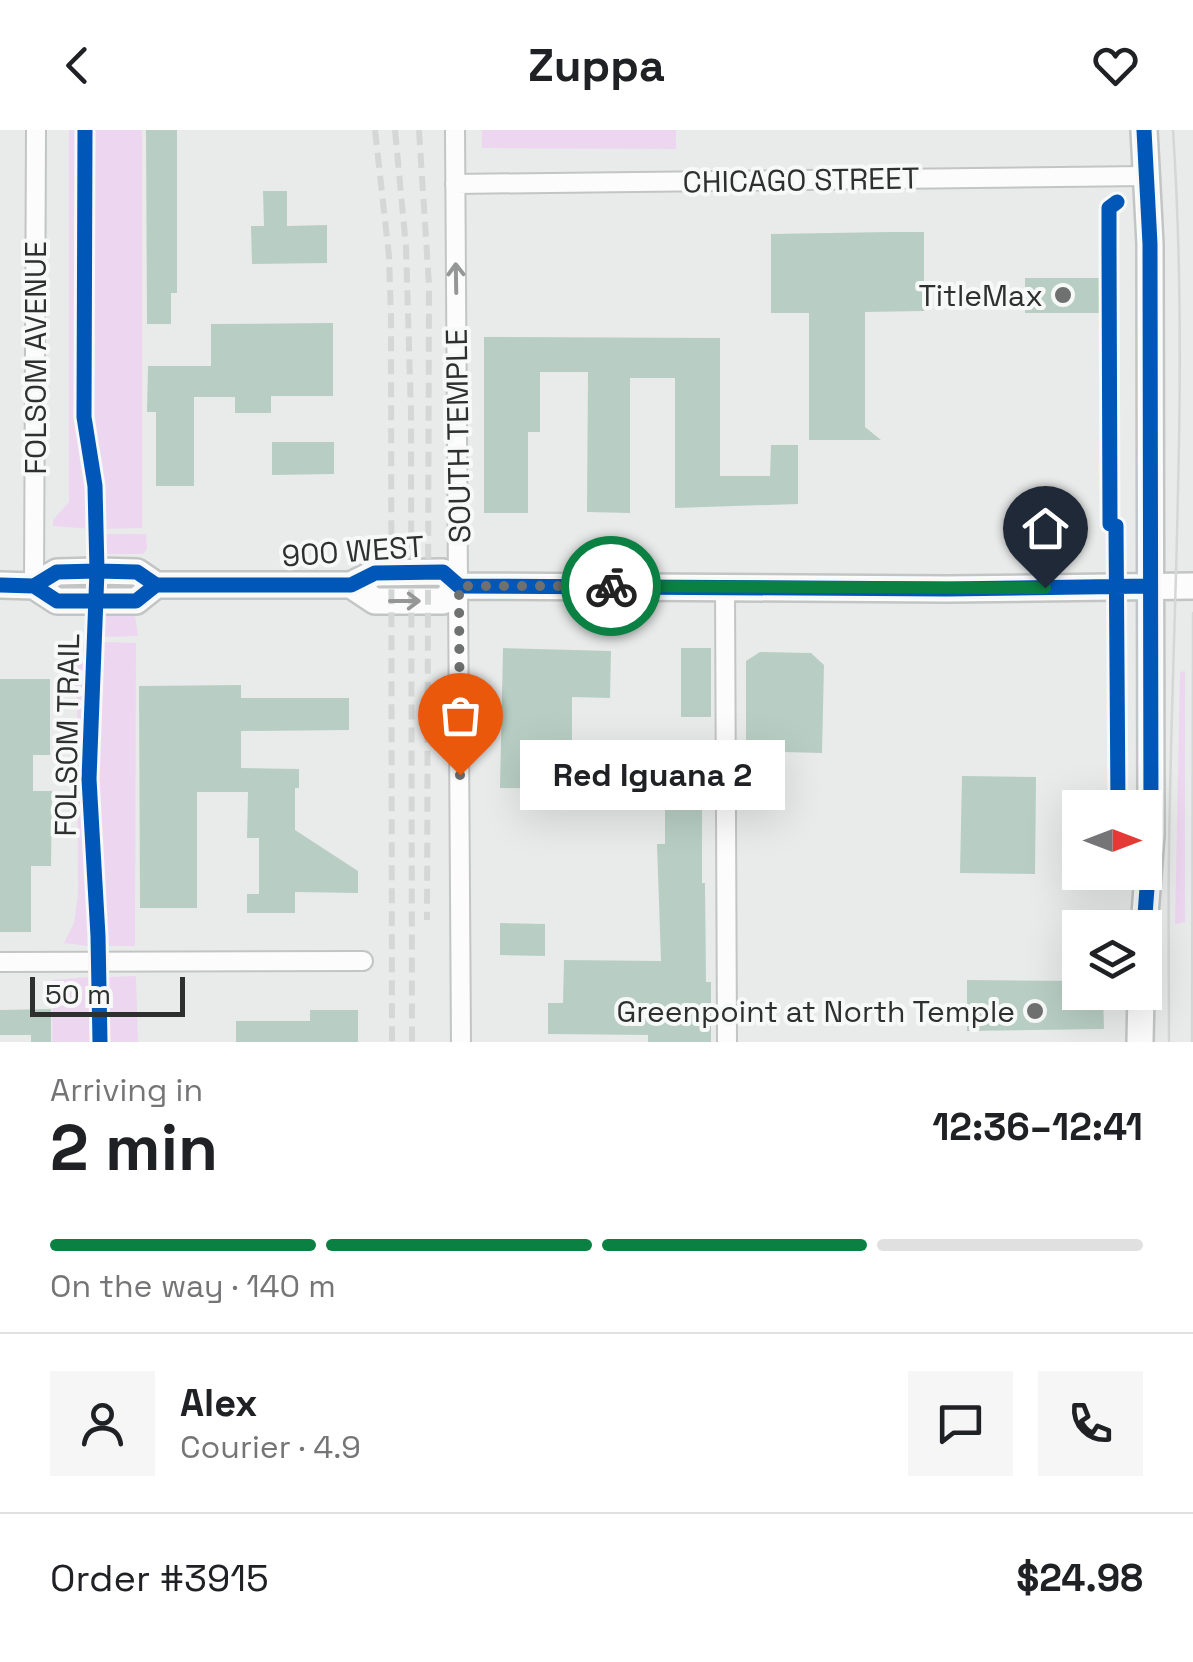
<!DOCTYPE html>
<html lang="en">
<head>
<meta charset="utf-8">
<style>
  body { margin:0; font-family:"Space Grotesk",sans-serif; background:#f6f6f6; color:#202124; height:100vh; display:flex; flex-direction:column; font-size:38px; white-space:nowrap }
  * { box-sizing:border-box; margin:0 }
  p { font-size:32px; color:#757577 }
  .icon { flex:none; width:55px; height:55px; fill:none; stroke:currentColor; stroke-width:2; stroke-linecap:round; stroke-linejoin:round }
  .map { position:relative; height:912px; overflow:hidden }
  .panel { display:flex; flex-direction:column; background:#fff; flex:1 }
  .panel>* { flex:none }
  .needle { width:65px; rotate:90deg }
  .fabs { position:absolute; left:1062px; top:660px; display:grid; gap:20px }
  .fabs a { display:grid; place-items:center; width:100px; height:100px; border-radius:0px; background:#fff; box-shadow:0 10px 40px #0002; font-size:50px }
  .scale { position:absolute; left:30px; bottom:25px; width:155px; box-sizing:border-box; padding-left:10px; border:5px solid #2e302f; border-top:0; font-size:28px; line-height:35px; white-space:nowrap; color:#2e302f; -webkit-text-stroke:8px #f6f9f7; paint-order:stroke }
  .pin { position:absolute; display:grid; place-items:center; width:85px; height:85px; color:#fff; margin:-102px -42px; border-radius:50% 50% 50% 0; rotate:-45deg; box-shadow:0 0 10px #0007 }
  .pin .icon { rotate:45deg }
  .courier { position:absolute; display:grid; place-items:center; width:100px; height:100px; margin:-50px; border:8px solid #0b8043; border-radius:50%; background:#fff; color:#222; box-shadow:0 2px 12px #0007 }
  .bubble { position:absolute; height:70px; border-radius:0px; background:#fff; box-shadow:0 10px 40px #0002; font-size:32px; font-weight:800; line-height:70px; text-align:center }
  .summary em { font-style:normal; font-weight:800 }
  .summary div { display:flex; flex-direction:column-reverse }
  .summary { display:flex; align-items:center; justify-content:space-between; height:170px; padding:0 50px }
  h1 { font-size:65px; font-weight:800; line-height:75px }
  .bar { display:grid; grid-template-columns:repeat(4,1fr); gap:15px 10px; align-content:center; height:120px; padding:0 50px }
  .bar i { height:12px; border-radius:8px; background:#e0e0e0 }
  .bar .selected { background:#0b8043 }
  .bar p { grid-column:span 4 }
  .line { display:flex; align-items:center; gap:25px; padding:0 50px; border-top:2px solid #e0e0e0 }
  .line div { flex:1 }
  .round { display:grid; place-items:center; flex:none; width:105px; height:105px; border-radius:0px; background:#f6f6f6 }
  header { display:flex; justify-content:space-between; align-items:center; height:130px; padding:0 50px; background:#fff; font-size:45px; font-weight:800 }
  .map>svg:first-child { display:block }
  .green { fill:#edd7f0 }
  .building { fill:#b8cec4 }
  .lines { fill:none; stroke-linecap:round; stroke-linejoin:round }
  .minor-casing { stroke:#c3c4c4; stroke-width:22 }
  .secondary-casing { stroke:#c3c4c4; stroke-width:30 }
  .minor { stroke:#fcfcfc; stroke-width:18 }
  .secondary { stroke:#fcfcfc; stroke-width:25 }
  .tram { stroke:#d5d7d6; stroke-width:2.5 }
  .rail { stroke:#d5d7d6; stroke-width:6; stroke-dasharray:15 8; stroke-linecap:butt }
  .cycleway-casing { stroke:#f6f9f7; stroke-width:21 }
  .cycleway { stroke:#0057b8; stroke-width:15 }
  .oneway { stroke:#959696 }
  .done { stroke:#6f7170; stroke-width:10; stroke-dasharray:0 18 }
  .route { stroke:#0b8043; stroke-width:12 }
  .poi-dot { fill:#6f7170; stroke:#f6f9f7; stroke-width:4 }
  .labels { text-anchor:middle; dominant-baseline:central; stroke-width:8; stroke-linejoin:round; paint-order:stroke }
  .street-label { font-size:30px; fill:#2e302f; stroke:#f6f9f7 }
  .poi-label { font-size:30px; fill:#2e302f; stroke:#f6f9f7; text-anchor:end }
</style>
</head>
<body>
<header><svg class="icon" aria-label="back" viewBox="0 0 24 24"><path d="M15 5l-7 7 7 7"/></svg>Zuppa<svg class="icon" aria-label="heart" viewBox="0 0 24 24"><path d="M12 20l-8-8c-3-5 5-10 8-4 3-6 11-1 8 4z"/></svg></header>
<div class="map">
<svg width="1193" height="912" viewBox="0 0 1193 912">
  <rect width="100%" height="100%" fill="#e9ebea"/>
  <path class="green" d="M69,0H82L79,295L90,359L91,399L53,396V390L69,372Z
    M93,0H142V398L102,399L101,360L90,295Z
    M482,0H676V19L482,18Z
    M102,404H146L147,419L143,424H107L102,416Z
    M106,485H135L138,506L102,507L101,494Z
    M102,512L136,513L135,816H108L104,810L95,634Z
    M57,513L91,514L83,654L92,770V810L89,816L64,813L74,793L78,764L77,571C75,549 73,529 57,513Z
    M1185,541V792L1175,794L1180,542Z
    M136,846L138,912H104V855L108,847Z
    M88,847L92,855L93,912H52L53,850Z"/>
  <path class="building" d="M146,0H177V163H171V194H147Z
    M263,61H287V96L327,95V133L252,134L251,96H264Z
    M889,102H924V181L865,182V297L881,310H809V183H771V104Z
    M1025,148H1100V183H1025Z
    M333,193V266H271V283H235V267H194V356H156V282H147L148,236H211V194Z
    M484,207L720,208V346H770L771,315H798V374L675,378V248H630V383L587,382L588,242H540V302H528V383H484Z
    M272,312H334V344L272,345Z
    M503,518L611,521L610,568L572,567V659L500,658Z
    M681,518H711V587H681Z
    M760,522L811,523L824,535L822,623L746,621V531Z
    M0,549H50V625H33V661H52L51,736H31V802H0Z
    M241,555V568H349V600L241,601V638L299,639V658H295V700L358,741V763L295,762V783H247V764H259V708H247L248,662H197V778H140L139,556Z
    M645,636L692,637V676H702V753H705L706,852H711V912H648V905L548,904V873H563L564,830L661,831L657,714H665V672H645Z
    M962,646L1036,647L1035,744L960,743Z
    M500,793L545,794V826L500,825Z
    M967,850L1080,851V862H1103L1104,899L967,901Z
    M51,879V912H31V905H0V880Z
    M310,880H358V912H236V891H310Z"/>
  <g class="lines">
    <g class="minor-casing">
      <path id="minor" d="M455,0L461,912
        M455,54L1146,46
        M34,456L36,0
        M725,457L727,912
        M0,832L363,831"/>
    </g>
    <g class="secondary-casing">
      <path id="secondary" d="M1144,0L1150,114L1151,705L1144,798
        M0,455L34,456L57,442L97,441L137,442L156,455H351L375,443L443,442L459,456L947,459L1193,456
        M351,455L375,471H443L459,456
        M34,456L57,471H136L156,455
        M1140,912L1141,862"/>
    </g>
    <use href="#minor" class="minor"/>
    <use href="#secondary" class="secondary"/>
    <path class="tram" d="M1169,912C1169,849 1168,785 1169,722C1172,481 1189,241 1173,0
      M1192,912L1193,483"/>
    <path class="rail" d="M375,0L389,126L391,188L392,912
      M395,0L406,117L411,283L412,912
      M419,0L429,155L427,790"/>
    <g class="cycleway-casing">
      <path id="cycleway" d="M85,0L84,287L95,356L97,441L89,649L98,806L100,912
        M1144,0L1150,114L1151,705L1144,798
        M1117,72L1109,78V115L1110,394L1116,396L1118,678
        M0,455L34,456L57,442L97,441L137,442L156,455H351L375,443L443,442L459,456L947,459L1149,456
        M34,456L57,471H136L156,455"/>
    </g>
    <use href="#cycleway" class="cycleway"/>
  </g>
  <defs><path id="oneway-shaft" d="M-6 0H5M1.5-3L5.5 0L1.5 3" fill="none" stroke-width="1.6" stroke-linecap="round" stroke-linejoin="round" transform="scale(2.5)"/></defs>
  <g class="oneway">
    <use href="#oneway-shaft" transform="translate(456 148) rotate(-91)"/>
    <use href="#oneway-shaft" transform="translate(405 471)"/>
  </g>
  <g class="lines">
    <path class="done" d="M460,645L459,456H611"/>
    <path class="route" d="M611,456L1045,458"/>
  </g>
  <g class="poi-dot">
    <circle cx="1063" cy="165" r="10"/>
    <circle cx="1035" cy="881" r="10"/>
  </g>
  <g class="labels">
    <g class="street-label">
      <text transform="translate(801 50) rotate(-1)">CHICAGO STREET</text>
      <text transform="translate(35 228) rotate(-90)">FOLSOM AVENUE</text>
      <text transform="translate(458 306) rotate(-91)">SOUTH TEMPLE</text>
      <text transform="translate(353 421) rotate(-4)">900 WEST</text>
      <text transform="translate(67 605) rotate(-89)">FOLSOM TRAIL</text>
    </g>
    <g class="poi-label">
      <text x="1043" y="165">TitleMax</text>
      <text x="1015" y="881">Greenpoint at North Temple</text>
    </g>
  </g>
</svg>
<div class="fabs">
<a><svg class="needle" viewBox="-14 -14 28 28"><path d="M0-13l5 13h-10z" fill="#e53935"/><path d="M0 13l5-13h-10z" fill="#757577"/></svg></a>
<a><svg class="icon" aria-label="layers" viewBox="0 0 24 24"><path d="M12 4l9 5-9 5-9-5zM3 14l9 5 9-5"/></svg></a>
</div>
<div class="scale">50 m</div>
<div class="pin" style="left:460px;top:645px;background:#ea580c"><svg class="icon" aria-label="bag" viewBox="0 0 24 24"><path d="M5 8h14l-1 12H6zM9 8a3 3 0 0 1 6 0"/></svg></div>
<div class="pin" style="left:1045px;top:458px;background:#1f2937"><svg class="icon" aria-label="home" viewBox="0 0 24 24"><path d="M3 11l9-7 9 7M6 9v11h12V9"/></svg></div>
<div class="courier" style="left:611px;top:456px"><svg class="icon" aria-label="bike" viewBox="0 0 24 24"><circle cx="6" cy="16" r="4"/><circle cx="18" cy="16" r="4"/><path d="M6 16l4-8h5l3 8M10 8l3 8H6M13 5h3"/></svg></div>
<div class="bubble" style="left:520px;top:610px;width:265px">Red Iguana 2</div>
</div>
<section class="panel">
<div class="summary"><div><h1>2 min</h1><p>Arriving in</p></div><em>12:36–12:41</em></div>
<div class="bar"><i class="selected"></i><i class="selected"></i><i class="selected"></i><i></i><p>On the way · 140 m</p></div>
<div class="line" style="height:180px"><a class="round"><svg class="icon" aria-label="person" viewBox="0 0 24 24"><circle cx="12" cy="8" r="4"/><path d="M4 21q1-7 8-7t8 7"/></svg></a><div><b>Alex</b><p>Courier · 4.9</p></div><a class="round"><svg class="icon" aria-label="chat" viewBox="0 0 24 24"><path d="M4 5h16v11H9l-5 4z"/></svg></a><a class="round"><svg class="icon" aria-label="phone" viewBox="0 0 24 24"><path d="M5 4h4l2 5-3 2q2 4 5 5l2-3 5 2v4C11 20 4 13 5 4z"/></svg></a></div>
<div class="line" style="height:130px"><div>Order #3915</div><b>$24.98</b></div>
</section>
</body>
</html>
